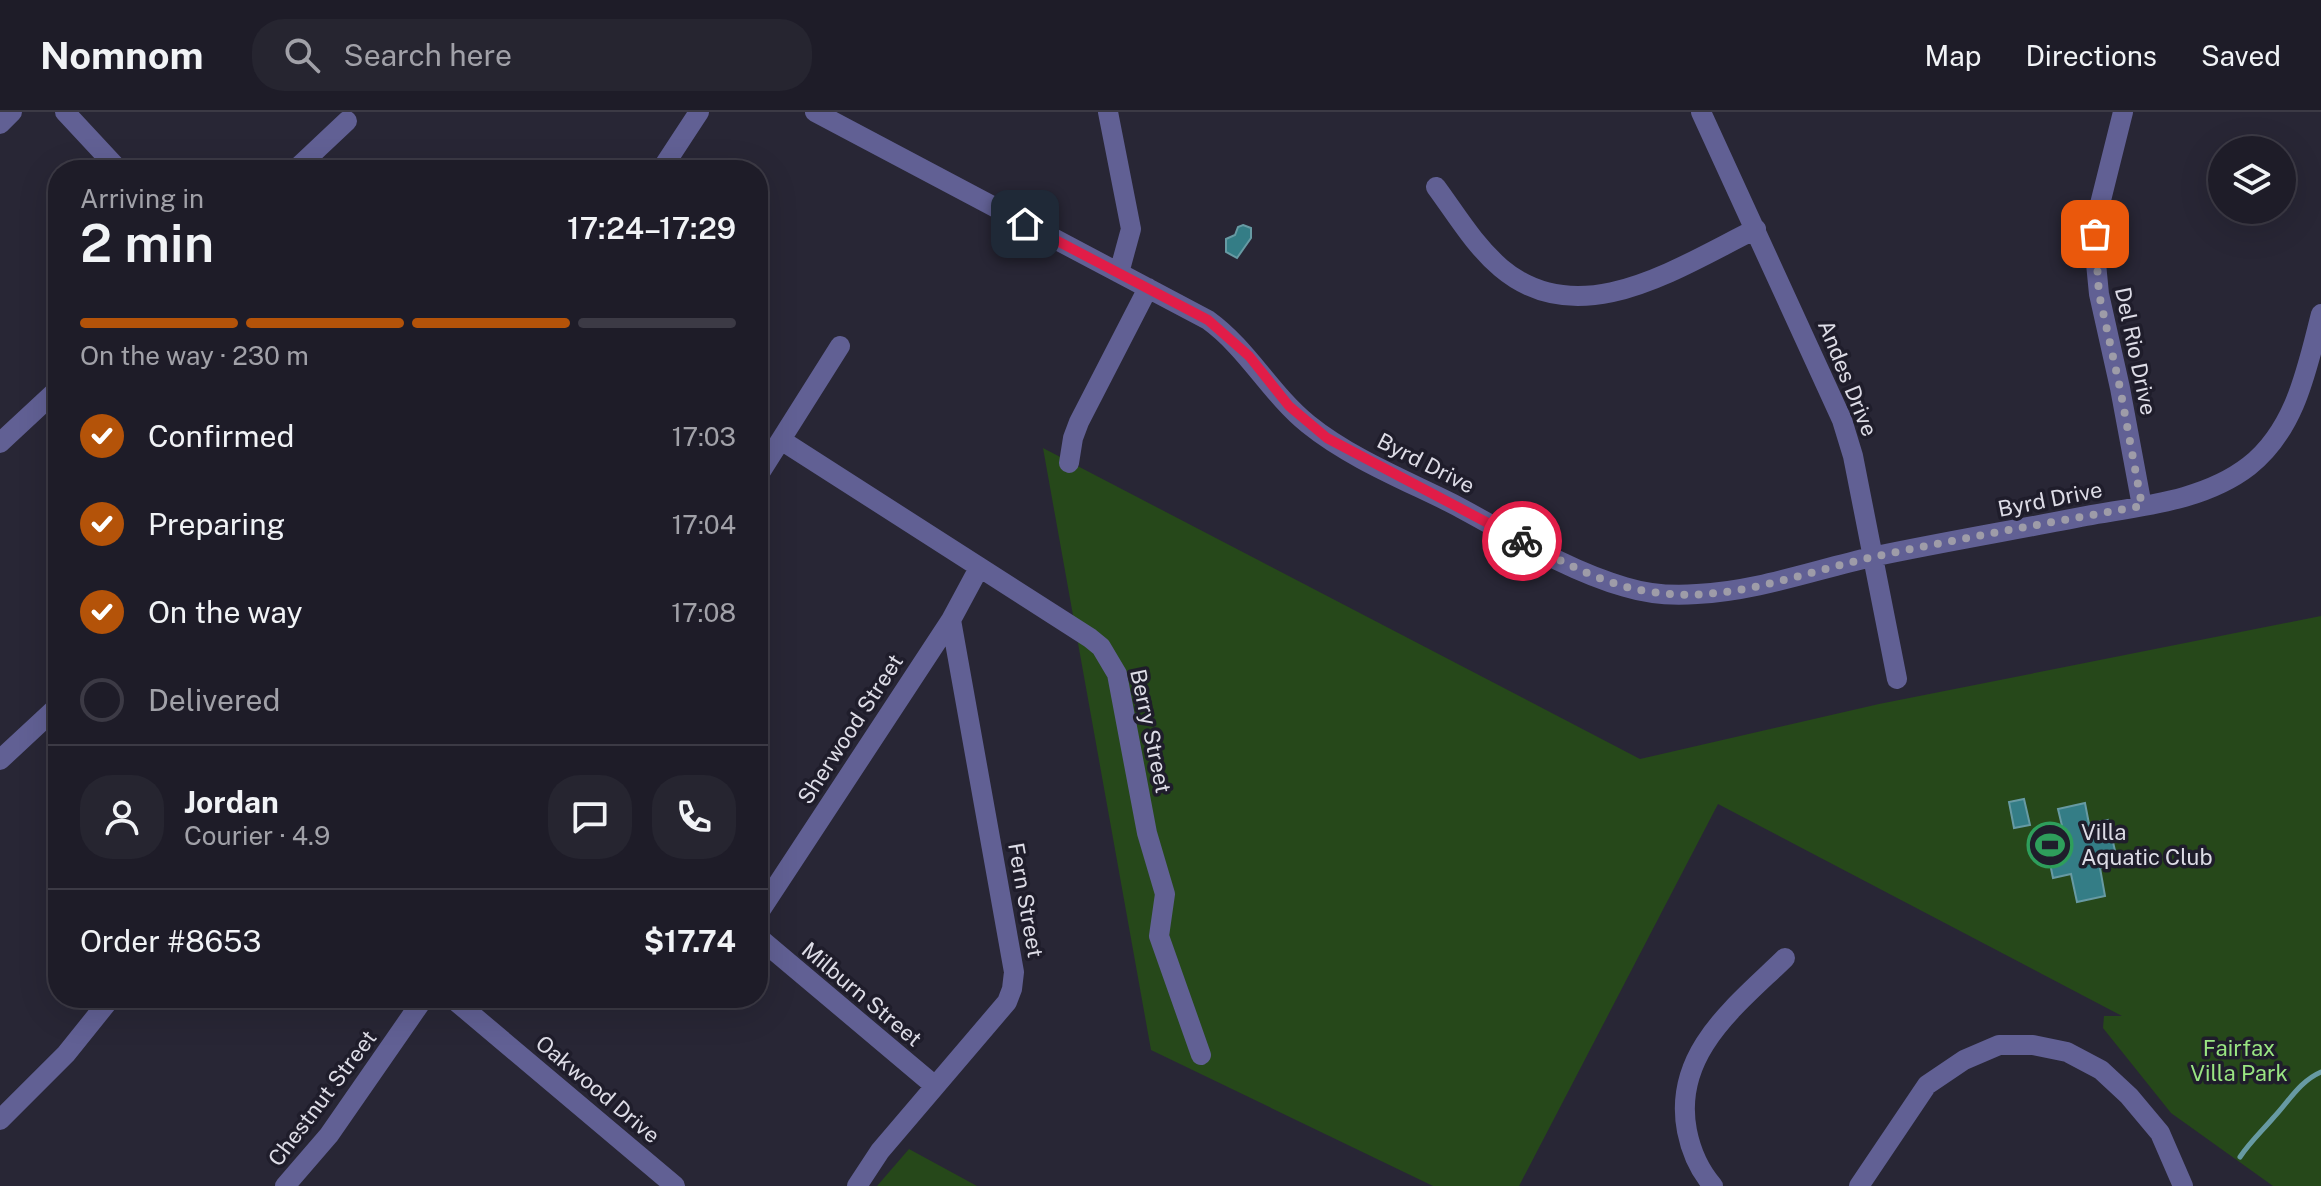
<!DOCTYPE html>
<html lang="en">
<head>
<meta charset="utf-8">
<style>
  body { margin:0; font-family:"Public Sans",sans-serif; background:#262530; color:#f1f3f6; height:100vh; display:flex; flex-direction:column; font-size:30px; white-space:nowrap }
  * { box-sizing:border-box; margin:0 }
  p { font-size:26px; color:#a1a1a8 }
  .icon { flex:none; width:44px; height:44px; fill:none; stroke:currentColor; stroke-width:2; stroke-linecap:round; stroke-linejoin:round }
  .map { position:relative; flex:1; overflow:hidden }
  .side { position:absolute; left:48px; top:48px; width:720px; height:848px; display:flex; flex-direction:column; background:#1e1c28; border-radius:32px; box-shadow:0 8px 32px #0002,0 0 0 2px #3c3a45 }
  .side>* { flex:none }
  .fabs { position:absolute; left:2208px; top:24px; display:grid; gap:16px }
  .fabs a { display:grid; place-items:center; width:88px; height:88px; border-radius:50%; background:#1e1c28; box-shadow:0 8px 32px #0002,0 0 0 2px #3c3a45; font-size:40px }
  .pin { position:absolute; display:grid; place-items:center; width:68px; height:68px; color:#fff; margin:-34px; border-radius:16px; box-shadow:0 4px 12px #0006 }
  .courier { position:absolute; display:grid; place-items:center; width:80px; height:80px; margin:-40px; border:6px solid #e11d48; border-radius:50%; background:#fff; color:#222; box-shadow:0 2px 10px #0007 }
  .headline em { font-style:normal; font-weight:600 }
  .headline div { display:flex; flex-direction:column-reverse }
  .headline { display:flex; align-items:center; justify-content:space-between; height:136px; padding:0 32px }
  h1 { font-size:52px; font-weight:600; line-height:60px }
  .bar { display:grid; grid-template-columns:repeat(4,1fr); gap:12px 8px; align-content:center; height:96px; padding:0 32px }
  .bar i { height:10px; border-radius:6px; background:#3c3a45 }
  .bar .selected { background:#b45309 }
  .bar p { grid-column:span 4 }
  .line { display:flex; align-items:center; gap:20px; padding:0 32px; border-top:2px solid #3c3a45 }
  .line div { flex:1 }
  .round { display:grid; place-items:center; flex:none; width:84px; height:84px; border-radius:32px; background:#262530 }
  ol { padding:0 32px; list-style:none }
  li { display:flex; align-items:center; gap:24px; height:88px }
  li p { margin-inline-start:auto }
  li .icon { padding:8px; border-radius:50%; background:#b45309; color:#fff; stroke-width:4 }
  li:last-child { color:#a1a1a8 }
  li i { width:44px; height:44px; border:4px solid #3c3a45; border-radius:50% }
  header { display:flex; align-items:center; gap:48px; box-sizing:border-box; height:112px; padding:0 40px; background:#1e1c28; border-bottom:2px solid #3c3a45 }
  header strong { font-size:38px }
  nav { display:flex; gap:44px; margin-inline-start:auto; font-size:28px }
  .search { width:560px; height:72px; background:#262530; display:flex; align-items:center; gap:20px; box-sizing:border-box; padding:0 28px; border-radius:32px; color:#a1a1a8; font-size:30px }
  .map>svg:first-child { display:block }
  .green { fill:#26481a }
  .water { fill:#347d86; stroke:#679aa3; stroke-width:2 }
  .lines { fill:none; stroke-linecap:round; stroke-linejoin:round }
  .stream { stroke:#679aa3; stroke-width:5 }
  .minor { stroke:#616094; stroke-width:20 }
  .done { stroke:#9e9ca8; stroke-width:8; stroke-dasharray:0 14.4 }
  .route { stroke:#e11d48; stroke-width:10 }
  .labels { text-anchor:middle; dominant-baseline:central; stroke-width:7; stroke-linejoin:round; paint-order:stroke }
  .street-label { font-size:22px; fill:#dddce6; stroke:#1f1d2b }
  .poi-label { font-size:22px; fill:#dddce6; stroke:#1f1d2b; text-anchor:start }
  .park-label { font-size:22px; fill:#99e582; stroke:#1f1d2b }
</style>
</head>
<body>
<header>
<strong>Nomnom</strong>
<div class="search"><svg class="icon" aria-label="search" viewBox="0 0 24 24"><circle cx="10" cy="10" r="6"/><path d="M15 15l6 6"/></svg>Search here</div>
<nav><a>Map</a><a>Directions</a><a>Saved</a></nav>
</header>
<div class="map">
<svg width="2321" height="1074" viewBox="0 0 2321 1074">
  <rect width="100%" height="100%" fill="#282635"/>
  <path class="green" d="M1043,336L1640,647L1879,592L2321,504V1074H2273L2171,1001L2103,916L2104,904H2122L1718,692L1519,1074H1433L1151,938Z
    M909,1037L977,1074H877Z"/>
  <path class="water" d="M1243,113L1251,116V126L1237,146L1226,140V127L1235,123L1238,115Z
    M2024,687L2030,713L2014,716L2009,690Z
    M2085,691L2089,712L2108,708L2118,752L2100,756L2105,784L2077,790L2071,762L2053,766L2044,722L2063,718L2058,697Z"/>
  <g class="lines">
    <path class="stream" d="M2240,1045C2250,1030 2262,1019 2274,1005C2289,989 2300,969 2321,960"/>
    <path class="minor" d="M65,0L119,58
      M815,0L1208,208C1248,237 1270,281 1308,312C1350,346 1405,368 1453,392C1508,421 1565,458 1625,475C1648,482 1673,484 1697,482C1757,479 1814,458 1872,445C1943,430 2015,418 2086,404C2141,394 2204,389 2249,354C2296,317 2307,256 2321,202
      M1108,0L1131,117L1119,161
      M1701,0L1842,308L1853,344L1897,567
      M2123,0L2097,104L2095,141L2099,182L2120,276L2142,394
      M0,12L12,0
      M295,58L347,9
      M661,58L699,0
      M1436,75C1456,102 1474,133 1501,156C1580,223 1680,154 1756,117
      M781,328L1090,526L1101,535L1117,562L1147,721L1165,782L1159,824L1201,943
      M0,331L58,277
      M1069,351L1073,326L1079,310L1148,176
      M758,364L840,234
      M0,648L58,594
      M758,802L951,508L979,456
      M758,825L935,974
      M452,886L675,1074
      M0,1008L66,942L111,886
      M285,1074L329,1023L424,886
      M857,1074L880,1039L1007,890L1012,877L1014,860L951,508
      M1713,1074C1700,1059 1691,1039 1687,1019C1672,941 1736,894 1785,846
      M1859,1074L1927,973L1964,948L1999,933H2033L2067,940L2101,958L2129,984L2160,1021L2183,1074"/>
  </g>
  <g class="lines">
    <path class="done" d="M1522,429C1564,450 1605,474 1652,480C1726,492 1801,461 1873,445C1962,426 2052,410 2142,394L2120,276L2099,182L2095,122"/>
    <path class="route" d="M1025,112L1208,208L1249,244L1289,294L1327,326L1522,429"/>
  </g>
  <defs>
    <g id="stadium-ring" transform="scale(2.3)"><circle r="9.5" fill="#1f1d2b" stroke="#2e9e5b" stroke-width="1.5"/><path d="M0-5a6.5 5 0 1 0 0 10a6.5 5 0 1 0 0-10ZM-3.5-1.8h7v3.6h-7Z" fill="#2e9e5b"/></g>
  </defs>
  <g fill-rule="evenodd">
    <use href="#stadium-ring" x="2050" y="733"/>
  </g>
  <g class="labels">
    <g class="street-label">
      <text transform="translate(2136 239) rotate(78)">Del Rio Drive</text>
      <text transform="translate(1848 266) rotate(68)">Andes Drive</text>
      <text transform="translate(1426 351) rotate(27)">Byrd Drive</text>
      <text transform="translate(2050 387) rotate(-11)">Byrd Drive</text>
      <text transform="translate(850 617) rotate(-57)">Sherwood Street</text>
      <text transform="translate(1151 619) rotate(78)">Berry Street</text>
      <text transform="translate(1026 788) rotate(80)">Fern Street</text>
      <text transform="translate(862 882) rotate(40)">Milburn Street</text>
      <text transform="translate(598 977) rotate(40)">Oakwood Drive</text>
      <text transform="translate(322 986) rotate(-53)">Chestnut Street</text>
    </g>
    <g class="poi-label">
      <text x="2081" y="720">Villa<tspan x="2081" dy="25">Aquatic Club</tspan></text>
    </g>
    <g class="park-label">
      <text x="2239" y="936">Fairfax<tspan x="2239" dy="25">Villa Park</tspan></text>
    </g>
  </g>
</svg>
<div class="fabs">
<a><svg class="icon" aria-label="layers" viewBox="0 0 24 24"><path d="M12 4l9 5-9 5-9-5zM3 14l9 5 9-5"/></svg></a>
</div>
<div class="pin" style="left:2095px;top:122px;background:#ea580c"><svg class="icon" aria-label="bag" viewBox="0 0 24 24"><path d="M5 8h14l-1 12H6zM9 8a3 3 0 0 1 6 0"/></svg></div>
<div class="pin" style="left:1025px;top:112px;background:#1f2937"><svg class="icon" aria-label="home" viewBox="0 0 24 24"><path d="M3 11l9-7 9 7M6 9v11h12V9"/></svg></div>
<div class="courier" style="left:1522px;top:429px"><svg class="icon" aria-label="bike" viewBox="0 0 24 24"><circle cx="6" cy="16" r="4"/><circle cx="18" cy="16" r="4"/><path d="M6 16l4-8h5l3 8M10 8l3 8H6M13 5h3"/></svg></div>
<section class="side">
<div class="headline"><div><h1>2 min</h1><p>Arriving in</p></div><em>17:24–17:29</em></div>
<div class="bar"><i class="selected"></i><i class="selected"></i><i class="selected"></i><i></i><p>On the way · 230 m</p></div>
<ol>
<li><svg class="icon" aria-label="check" viewBox="0 0 24 24"><path d="M5 12l5 5 9-10"/></svg>Confirmed<p>17:03</p></li>
<li><svg class="icon" aria-label="check" viewBox="0 0 24 24"><path d="M5 12l5 5 9-10"/></svg>Preparing<p>17:04</p></li>
<li><svg class="icon" aria-label="check" viewBox="0 0 24 24"><path d="M5 12l5 5 9-10"/></svg>On the way<p>17:08</p></li>
<li><i></i>Delivered</li>
</ol>
<div class="line" style="height:144px"><a class="round"><svg class="icon" aria-label="person" viewBox="0 0 24 24"><circle cx="12" cy="8" r="4"/><path d="M4 21q1-7 8-7t8 7"/></svg></a><div><b>Jordan</b><p>Courier · 4.9</p></div><a class="round"><svg class="icon" aria-label="chat" viewBox="0 0 24 24"><path d="M4 5h16v11H9l-5 4z"/></svg></a><a class="round"><svg class="icon" aria-label="phone" viewBox="0 0 24 24"><path d="M5 4h4l2 5-3 2q2 4 5 5l2-3 5 2v4C11 20 4 13 5 4z"/></svg></a></div>
<div class="line" style="height:104px"><div>Order #8653</div><b>$17.74</b></div>
</section>
</div>
</body>
</html>
